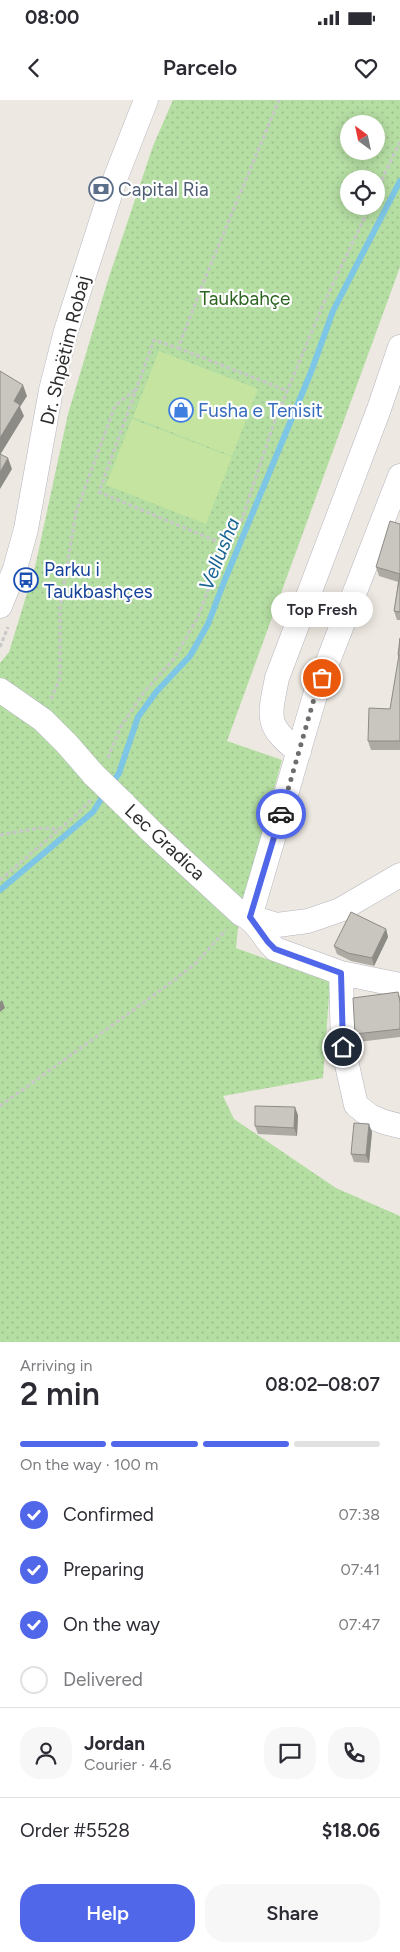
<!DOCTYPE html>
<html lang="en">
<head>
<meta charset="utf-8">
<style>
  body { margin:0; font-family:Figtree,sans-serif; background:#f7f7f7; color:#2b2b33; height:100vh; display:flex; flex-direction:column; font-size:19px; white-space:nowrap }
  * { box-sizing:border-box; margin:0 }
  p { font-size:16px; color:#7c7c81 }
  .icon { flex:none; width:28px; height:28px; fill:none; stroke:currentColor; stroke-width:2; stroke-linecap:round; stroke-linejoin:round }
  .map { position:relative; height:1242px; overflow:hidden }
  .drawer { display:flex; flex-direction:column; background:#fff; flex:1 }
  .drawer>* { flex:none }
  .needle { width:32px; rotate:327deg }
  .buttons { position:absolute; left:340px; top:15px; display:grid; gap:10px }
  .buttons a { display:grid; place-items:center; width:45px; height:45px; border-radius:50%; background:#fff; box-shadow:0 2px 12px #0003; font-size:25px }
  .pin { position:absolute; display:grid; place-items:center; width:42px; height:42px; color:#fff; margin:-21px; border:2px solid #fff; border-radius:50%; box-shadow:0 1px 5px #0007 }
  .courier { position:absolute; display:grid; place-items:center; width:50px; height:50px; margin:-25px; border:4px solid #5167ea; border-radius:50%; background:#fff; color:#222; box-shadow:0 1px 6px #0007 }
  .bubble { position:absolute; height:35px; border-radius:18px; background:#fff; box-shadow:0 2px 12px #0003; font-size:16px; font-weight:600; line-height:35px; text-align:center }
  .headline em { font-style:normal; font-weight:600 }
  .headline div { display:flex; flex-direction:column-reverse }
  .headline { display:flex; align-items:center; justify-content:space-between; height:85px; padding:0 20px }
  h1 { font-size:32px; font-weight:600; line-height:38px }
  .bar { display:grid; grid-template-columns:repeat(4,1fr); gap:8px 5px; align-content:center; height:60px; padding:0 20px }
  .bar i { height:6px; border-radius:4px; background:#e1e1e2 }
  .bar .on { background:#5167ea }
  .bar p { grid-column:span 4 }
  .line { display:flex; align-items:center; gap:12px; padding:0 20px; border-top:1px solid #e1e1e2 }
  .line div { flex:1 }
  .round { display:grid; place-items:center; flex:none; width:52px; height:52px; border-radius:20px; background:#f7f7f7 }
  ol { padding:0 20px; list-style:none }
  li { display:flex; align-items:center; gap:15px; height:55px }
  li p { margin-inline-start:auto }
  li .icon { padding:5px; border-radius:50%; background:#5167ea; color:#fff; stroke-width:4 }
  li:last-child { color:#7c7c81 }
  li i { width:28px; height:28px; border:2px solid #e1e1e2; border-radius:50% }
  .action { display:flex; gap:10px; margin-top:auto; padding:10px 20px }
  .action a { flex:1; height:58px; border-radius:20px; background:#5167ea; color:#fff; font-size:20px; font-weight:600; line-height:58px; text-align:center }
  .action a+a { background:#f7f7f7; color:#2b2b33 }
  .status { display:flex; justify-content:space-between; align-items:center; height:35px; padding:0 25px; background:#fff; direction:ltr }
  .status svg { height:14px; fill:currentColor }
  header { display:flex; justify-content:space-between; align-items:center; height:65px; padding:0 20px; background:#fff; font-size:22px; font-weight:600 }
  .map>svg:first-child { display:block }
  .park { fill:url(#park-dots); fill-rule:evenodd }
  .pitch { fill:#c5e4a0 }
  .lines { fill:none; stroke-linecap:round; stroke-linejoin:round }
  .stream { stroke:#7ec6e5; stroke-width:6 }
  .minor-casing { stroke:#b4b6bf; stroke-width:25 }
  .path { stroke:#c8c8c8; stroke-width:3; stroke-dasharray:4 2.5; stroke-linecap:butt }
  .minor { stroke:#fff; stroke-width:24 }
  .minor-bridge-casing { stroke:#b4b6bf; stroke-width:25; stroke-linecap:butt }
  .minor-bridge { stroke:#fff; stroke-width:24 }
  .wall { fill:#adaaa4 }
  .shaded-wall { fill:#8d8b86 }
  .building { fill:#c9c6bf; stroke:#8d8b86 }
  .done { stroke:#706e6c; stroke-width:5; stroke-dasharray:0 9 }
  .route { stroke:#5167ea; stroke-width:6 }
  .labels { text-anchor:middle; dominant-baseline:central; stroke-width:4.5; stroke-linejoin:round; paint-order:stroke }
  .service-label { font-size:19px; fill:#4e5e75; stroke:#fff; text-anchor:start }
  .park-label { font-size:19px; fill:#2d6522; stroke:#fff }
  .street-label { font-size:19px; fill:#2d2d2d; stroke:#fff }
  .shop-label { font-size:19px; fill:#366cbe; stroke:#fff; text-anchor:start }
  .transit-label { font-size:19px; fill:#164399; stroke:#fff; text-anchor:start }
  .water-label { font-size:20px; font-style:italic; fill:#1a6594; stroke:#fff }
</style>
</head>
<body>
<div class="status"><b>08:00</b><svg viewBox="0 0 49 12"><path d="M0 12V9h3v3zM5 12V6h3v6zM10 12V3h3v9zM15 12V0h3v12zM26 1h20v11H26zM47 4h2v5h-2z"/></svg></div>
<header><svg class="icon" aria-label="back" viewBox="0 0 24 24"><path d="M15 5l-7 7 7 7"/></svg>Parcelo<svg class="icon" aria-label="heart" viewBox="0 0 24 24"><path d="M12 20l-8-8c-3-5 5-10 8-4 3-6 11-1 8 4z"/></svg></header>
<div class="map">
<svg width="400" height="1242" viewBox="0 0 400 1242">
  <defs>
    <pattern id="park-dots" width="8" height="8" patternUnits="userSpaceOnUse" patternTransform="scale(1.25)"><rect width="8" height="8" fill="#b5dea3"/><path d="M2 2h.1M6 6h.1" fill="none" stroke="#9cbf8d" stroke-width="1.8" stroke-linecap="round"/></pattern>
  </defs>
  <rect width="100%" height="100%" fill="#ede8e1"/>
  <path class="park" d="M173,0H400V167L227,641L282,660L239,818L236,848L330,882L323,978L223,996L234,1019L336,1088L400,1116V1242H0V563L9,552L35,467L68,314L107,183L153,46ZM349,24H376V51H349ZM349,79H376V106H349Z"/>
  <path class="pitch" d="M159,251L258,289L232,356L133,317Z
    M132,319L232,357L206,424L106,385Z"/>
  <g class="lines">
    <path class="stream" d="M111,685L119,673L138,617L157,591L190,556L208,524L224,482L311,272L333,211L400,81
      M0,790L93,712L105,693"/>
    <g class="minor-casing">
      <path id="minor" d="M400,376L316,592L250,817L277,825L308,821L340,810L400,775
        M0,506L15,469L26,429L51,290L66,231L115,79L146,0
        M0,590L43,620L67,644L94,675
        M299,652C265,625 269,619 277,578L379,309L400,247
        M123,703L152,732L241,814C257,820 263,838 275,849L341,873L400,885
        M341,873L343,947L356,1005L370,1016L384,1022L400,1026"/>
    </g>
    <path class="path" d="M376,92L400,42
      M178,248L288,291
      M228,446L99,392L154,240L178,248L208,171L279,0
      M0,547L8,527
      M51,599L60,578V508L76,412L115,306L135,290
      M108,658L120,628L144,592L174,559L198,517L215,471L242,419L274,323L322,207L370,106
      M0,735L39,728L59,729
      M0,780L75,716L91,700
      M0,1006L150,898L194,865L226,830"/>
    <use href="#minor" class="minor"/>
    <g class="minor-bridge-casing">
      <path id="minor-bridge" d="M94,675L123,703"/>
    </g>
    <use href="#minor-bridge" class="minor-bridge"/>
  </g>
  <path class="wall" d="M400,424V520H397L394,511L398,482L379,476L376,467Z
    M400,538V650H371L368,641L390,609L399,558L398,555Z
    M386,829L388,837L374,866L351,861L337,854L334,846Z
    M398,892L400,897V937L358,942L355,934Z
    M298,1015L297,1036L258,1034L255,1026Z
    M372,1032L369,1063L354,1062L351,1054Z"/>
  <path class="shaded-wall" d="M23,285L27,296L20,307L24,316L0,355V338L14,301Z
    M8,358L12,369L0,389V372Z
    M386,829L388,837L374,866L372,858Z
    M2,900L5,908L0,912V902Z
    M295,1007L298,1015L297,1036L294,1028Z
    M369,1024L372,1032L369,1063L366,1055Z"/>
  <path class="building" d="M0,271L23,285L14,301L20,305L0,338Z
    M0,354L8,358L0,372Z
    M390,421L400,424V512L394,511L400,474L376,467Z
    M400,538V641H368L369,608L390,609L399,555H398Z
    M351,812L386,829L372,858L348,853L334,846Z
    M398,892L400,902V929L355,934L353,898Z
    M255,1006L295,1007L294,1028L255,1026Z
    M354,1023L369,1024L366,1055L351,1054Z"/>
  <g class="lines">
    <path class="done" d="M281,714L316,592L322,578"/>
    <path class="route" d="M281,714L250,817L268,842L275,849L341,873L343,947"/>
  </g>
  <defs>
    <g id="bank-ring" transform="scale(1.25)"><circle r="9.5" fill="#fff" stroke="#5c6f8a" stroke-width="1.5"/><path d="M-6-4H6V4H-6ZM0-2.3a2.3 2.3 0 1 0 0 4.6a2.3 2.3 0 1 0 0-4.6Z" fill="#5c6f8a"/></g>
    <g id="shop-ring" transform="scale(1.25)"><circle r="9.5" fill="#fff" stroke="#3f7fe0" stroke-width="1.5"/><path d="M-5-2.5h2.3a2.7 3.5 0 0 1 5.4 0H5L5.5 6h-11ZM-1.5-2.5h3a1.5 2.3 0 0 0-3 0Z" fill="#3f7fe0"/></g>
    <g id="bus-ring" transform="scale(1.25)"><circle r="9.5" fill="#fff" stroke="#1a4fb4" stroke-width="1.5"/><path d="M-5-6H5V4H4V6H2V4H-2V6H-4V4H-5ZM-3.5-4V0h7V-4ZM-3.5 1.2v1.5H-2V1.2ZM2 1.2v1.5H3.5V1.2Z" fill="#1a4fb4"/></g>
  </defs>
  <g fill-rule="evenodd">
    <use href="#bank-ring" x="101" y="89"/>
    <use href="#shop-ring" x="181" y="310"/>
    <use href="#bus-ring" x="26" y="480"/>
  </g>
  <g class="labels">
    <g class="service-label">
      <text x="118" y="89">Capital Ria</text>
    </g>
    <g class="park-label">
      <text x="245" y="198">Taukbahçe</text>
    </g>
    <g class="street-label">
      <text transform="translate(65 250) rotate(-76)">Dr. Shpëtim Robaj</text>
      <text transform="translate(165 742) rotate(43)">Lec Gradica</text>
    </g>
    <g class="shop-label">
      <text x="198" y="310">Fusha e Tenisit</text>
    </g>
    <g class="transit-label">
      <text x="44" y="469">Parku i<tspan x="44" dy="22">Taukbashçes</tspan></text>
    </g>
    <g class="water-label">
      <text transform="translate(219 454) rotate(-68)">Vellusha</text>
    </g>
  </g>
</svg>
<div class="buttons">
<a><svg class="needle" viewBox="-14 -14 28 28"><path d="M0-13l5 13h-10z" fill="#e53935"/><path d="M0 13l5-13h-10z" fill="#7c7c81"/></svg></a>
<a><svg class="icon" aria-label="locate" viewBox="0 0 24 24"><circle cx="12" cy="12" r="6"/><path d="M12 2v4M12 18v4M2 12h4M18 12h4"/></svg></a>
</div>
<div class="pin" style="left:322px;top:578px;background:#ea580c"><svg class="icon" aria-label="bag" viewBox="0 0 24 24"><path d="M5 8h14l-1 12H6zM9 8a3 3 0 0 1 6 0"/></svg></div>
<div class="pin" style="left:343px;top:947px;background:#1f2937"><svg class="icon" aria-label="home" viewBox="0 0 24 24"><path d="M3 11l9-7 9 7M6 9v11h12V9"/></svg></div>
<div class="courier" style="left:281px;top:714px"><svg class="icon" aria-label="car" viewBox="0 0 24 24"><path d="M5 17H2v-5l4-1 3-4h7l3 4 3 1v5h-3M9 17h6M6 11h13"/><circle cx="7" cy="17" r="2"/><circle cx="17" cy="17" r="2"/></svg></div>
<div class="bubble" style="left:271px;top:492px;width:102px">Top Fresh</div>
</div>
<section class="drawer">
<div class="headline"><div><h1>2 min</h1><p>Arriving in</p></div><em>08:02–08:07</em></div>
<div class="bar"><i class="on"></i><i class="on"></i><i class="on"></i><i></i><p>On the way · 100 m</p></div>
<ol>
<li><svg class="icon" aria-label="check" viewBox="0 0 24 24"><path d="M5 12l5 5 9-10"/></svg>Confirmed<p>07:38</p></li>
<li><svg class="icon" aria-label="check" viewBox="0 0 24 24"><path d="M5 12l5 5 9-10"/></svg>Preparing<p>07:41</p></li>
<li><svg class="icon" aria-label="check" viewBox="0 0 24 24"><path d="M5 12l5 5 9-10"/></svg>On the way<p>07:47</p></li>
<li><i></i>Delivered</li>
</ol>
<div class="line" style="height:90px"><a class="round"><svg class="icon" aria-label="person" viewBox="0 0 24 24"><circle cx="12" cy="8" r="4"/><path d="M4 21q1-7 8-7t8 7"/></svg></a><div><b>Jordan</b><p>Courier · 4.6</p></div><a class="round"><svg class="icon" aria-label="chat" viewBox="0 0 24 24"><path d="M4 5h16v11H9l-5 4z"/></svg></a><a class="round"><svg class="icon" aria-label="phone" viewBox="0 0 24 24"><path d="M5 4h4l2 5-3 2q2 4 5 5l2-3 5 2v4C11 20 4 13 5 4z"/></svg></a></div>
<div class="line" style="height:65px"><div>Order #5528</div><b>$18.06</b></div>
<div class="action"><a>Help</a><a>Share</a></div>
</section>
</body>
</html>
